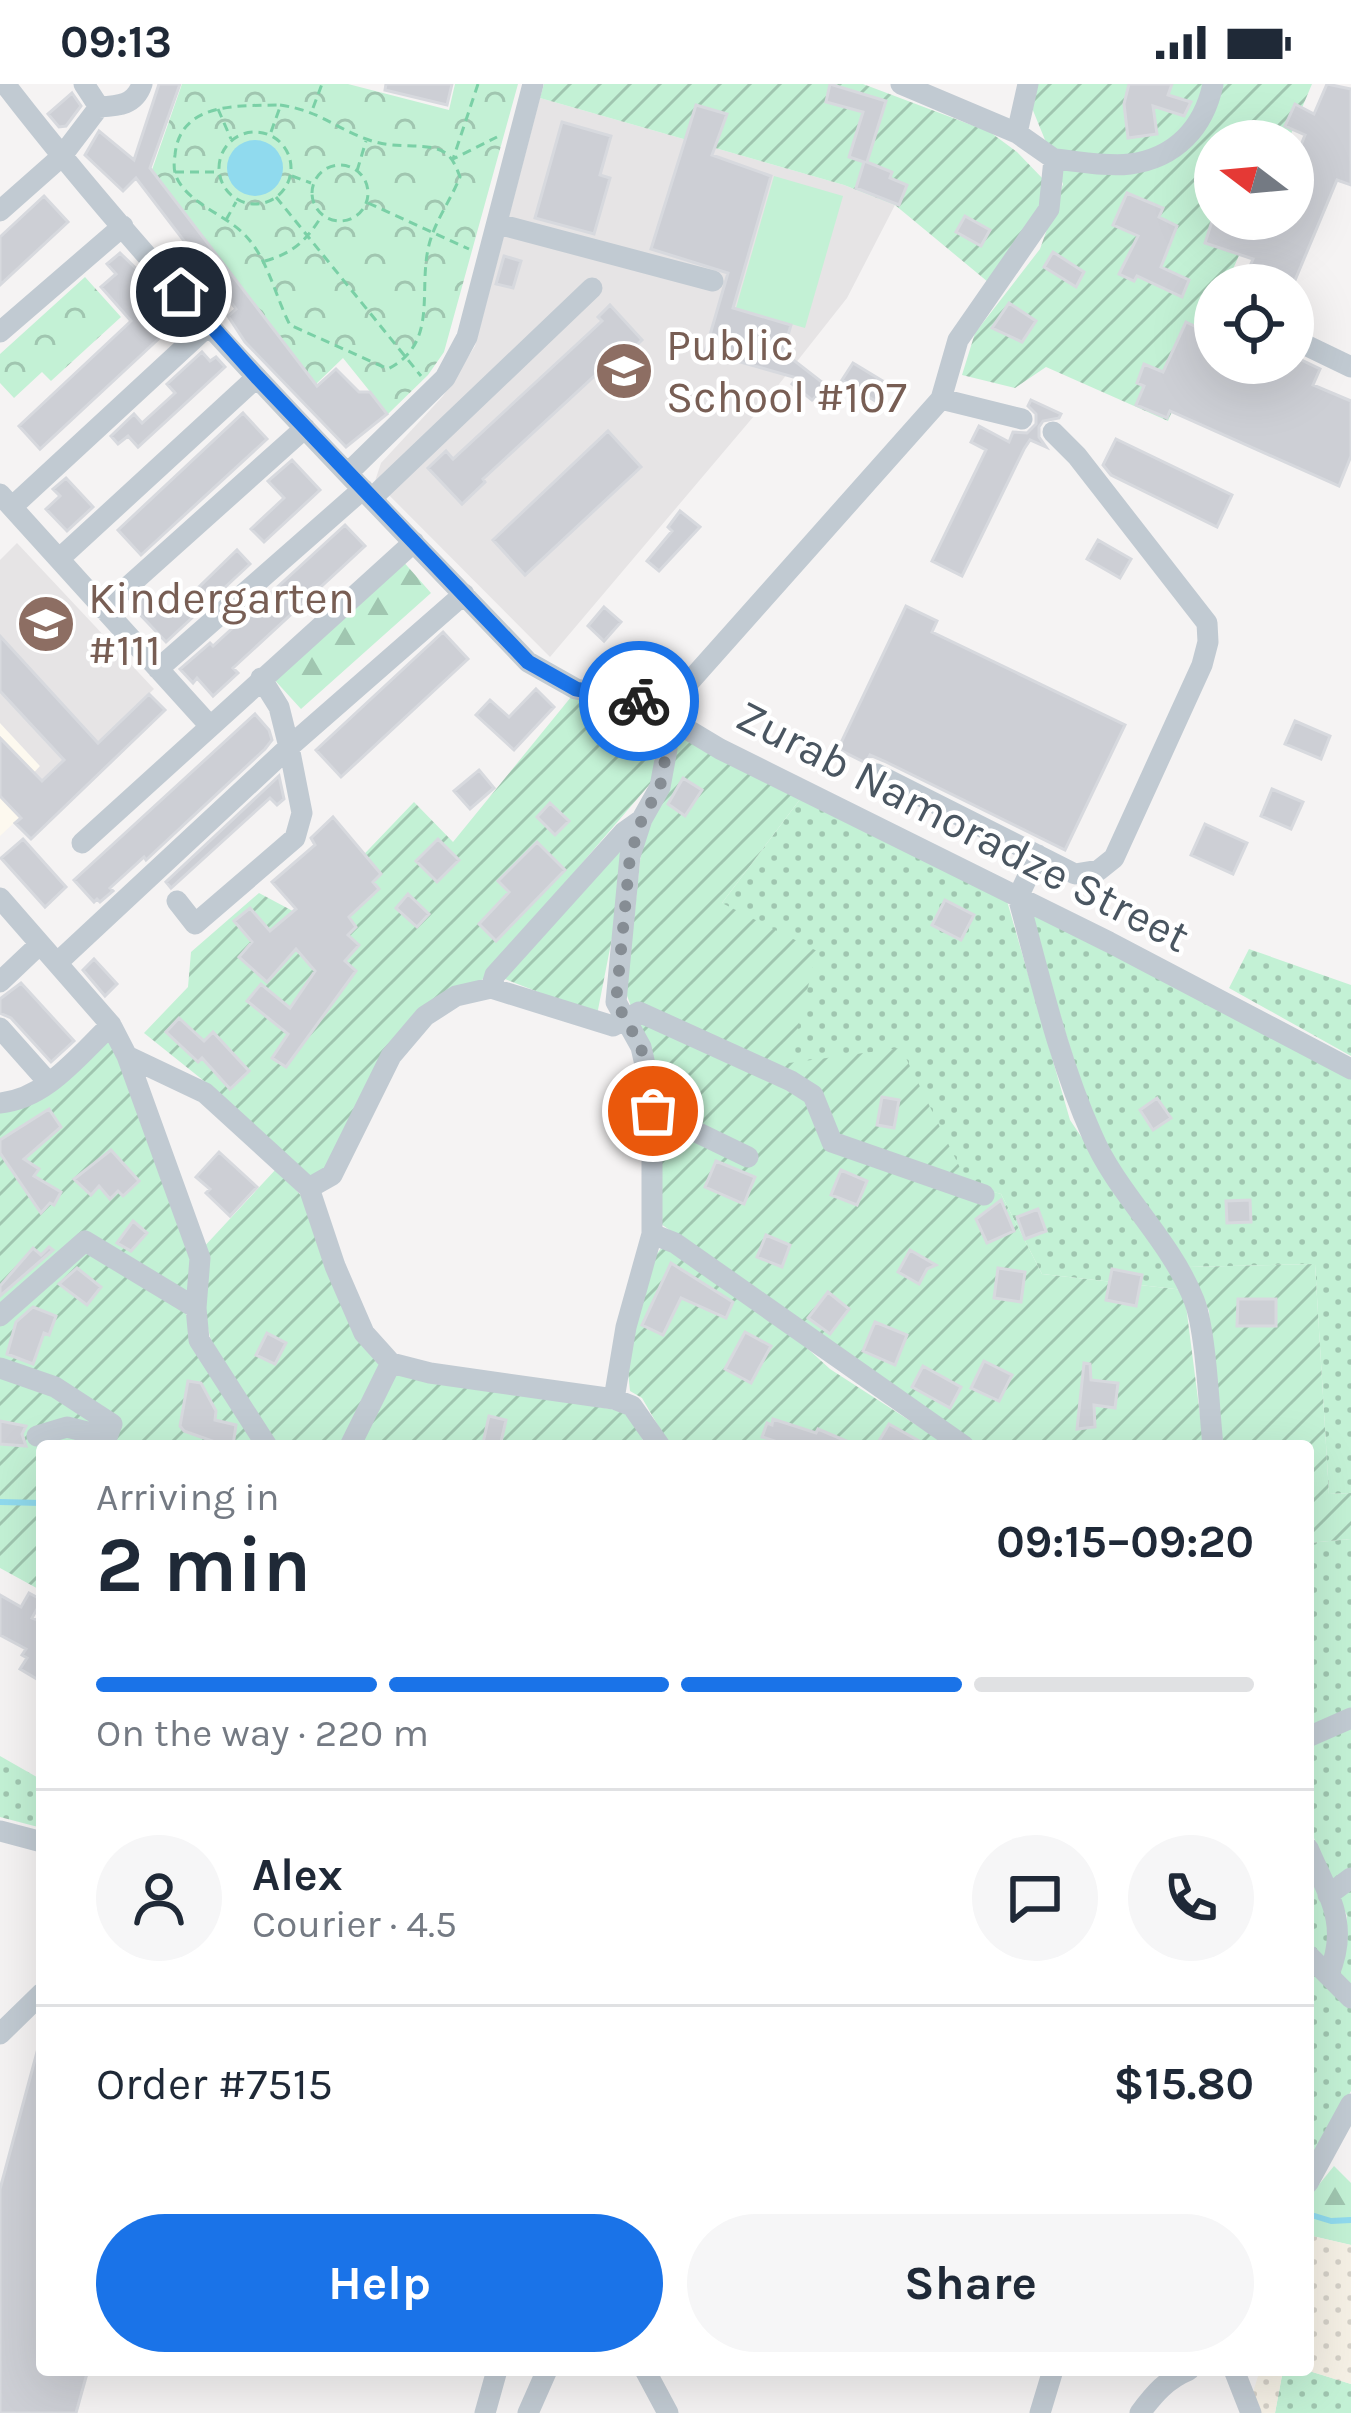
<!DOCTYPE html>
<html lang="en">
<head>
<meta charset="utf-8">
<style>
  body { margin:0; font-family:Karla,sans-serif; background:#f6f6f7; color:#1f2937; height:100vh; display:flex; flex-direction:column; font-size:45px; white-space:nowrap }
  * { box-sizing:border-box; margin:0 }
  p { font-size:39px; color:#747a83 }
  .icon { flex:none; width:66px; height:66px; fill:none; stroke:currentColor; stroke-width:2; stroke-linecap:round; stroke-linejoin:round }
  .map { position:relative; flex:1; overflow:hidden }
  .sheet { position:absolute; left:36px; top:1356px; width:1278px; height:936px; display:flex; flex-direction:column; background:#fff; border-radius:12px; box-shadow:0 12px 48px #0002 }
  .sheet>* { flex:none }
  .needle { width:78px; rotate:286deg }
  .fabs { position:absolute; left:1194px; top:36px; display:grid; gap:24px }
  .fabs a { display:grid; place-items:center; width:120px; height:120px; border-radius:50%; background:#fff; box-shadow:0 12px 48px #0002; font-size:60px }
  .pin { position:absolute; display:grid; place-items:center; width:102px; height:102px; color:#fff; margin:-51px; border:6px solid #fff; border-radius:50%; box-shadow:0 3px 12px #0007 }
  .courier { position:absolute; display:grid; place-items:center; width:120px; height:120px; margin:-60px; border:9px solid #1a73e8; border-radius:50%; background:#fff; color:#222; box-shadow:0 3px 15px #0007 }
  .summary em { font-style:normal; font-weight:700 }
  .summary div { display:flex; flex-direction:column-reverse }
  .summary { display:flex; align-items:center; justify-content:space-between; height:204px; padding:0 60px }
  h1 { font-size:78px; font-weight:700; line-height:90px }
  .bar { display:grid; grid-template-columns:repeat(4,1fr); gap:18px 12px; align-content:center; height:144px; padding:0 60px }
  .bar i { height:15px; border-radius:9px; background:#e0e1e3 }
  .bar .current { background:#1a73e8 }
  .bar p { grid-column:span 4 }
  .line { display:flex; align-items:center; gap:30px; padding:0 60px; border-top:3px solid #e0e1e3 }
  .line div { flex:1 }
  .round { display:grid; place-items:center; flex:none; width:126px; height:126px; border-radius:63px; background:#f6f6f7 }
  .action { display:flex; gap:24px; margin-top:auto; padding:24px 60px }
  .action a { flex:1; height:138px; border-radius:72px; background:#1a73e8; color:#fff; font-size:48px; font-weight:700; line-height:138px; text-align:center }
  .action a+a { background:#f6f6f7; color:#1f2937 }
  .status { display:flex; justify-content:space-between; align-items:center; height:84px; padding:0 60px; background:#fff; direction:ltr }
  .status svg { height:33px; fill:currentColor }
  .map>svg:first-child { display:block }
  .commercial { fill:#fdf9ef }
  .education { fill:#e6e4e5 }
  .grass { fill:url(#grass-dots) }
  .forest { fill:url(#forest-firs) }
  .sand { fill:url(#sand-dots) }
  .park { fill:url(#park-crowns) }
  .garden { fill:url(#garden-furrows) }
  .pitch { fill:#c3f1d5 }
  .water { fill:#90daee }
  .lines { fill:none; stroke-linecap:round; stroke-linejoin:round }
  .stream { stroke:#90daee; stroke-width:6 }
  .building { fill:#cdcfd5; stroke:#d7d9de; stroke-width:3 }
  .path { stroke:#7ad0a6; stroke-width:3; stroke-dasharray:9 6; stroke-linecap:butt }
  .minor { stroke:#c1cad2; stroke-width:21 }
  .done { stroke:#868d94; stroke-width:12; stroke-dasharray:0 21.6 }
  .route { stroke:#1a73e8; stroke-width:15 }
  .labels { text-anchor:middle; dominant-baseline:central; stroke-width:9; stroke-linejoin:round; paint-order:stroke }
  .education-label { font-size:45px; fill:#785e54; stroke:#fff; text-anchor:start }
  .street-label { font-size:45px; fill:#4a5661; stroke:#fff }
</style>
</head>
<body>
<div class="status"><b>09:13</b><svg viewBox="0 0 49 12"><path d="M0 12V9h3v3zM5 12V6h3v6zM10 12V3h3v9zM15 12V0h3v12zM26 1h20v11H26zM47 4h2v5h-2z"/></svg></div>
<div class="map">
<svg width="1351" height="2329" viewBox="0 0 1351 2329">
  <defs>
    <pattern id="grass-dots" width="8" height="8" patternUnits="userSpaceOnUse" patternTransform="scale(3)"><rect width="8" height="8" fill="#c3f1d5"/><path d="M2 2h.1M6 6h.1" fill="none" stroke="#a0c6b0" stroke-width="1.8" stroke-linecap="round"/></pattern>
    <pattern id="forest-firs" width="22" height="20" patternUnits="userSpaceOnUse" patternTransform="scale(3)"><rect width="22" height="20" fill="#c3f1d5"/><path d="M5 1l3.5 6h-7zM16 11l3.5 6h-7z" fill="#a0c6b0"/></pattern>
    <pattern id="sand-dots" width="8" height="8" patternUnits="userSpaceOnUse" patternTransform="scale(3)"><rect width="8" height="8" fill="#f5f0e5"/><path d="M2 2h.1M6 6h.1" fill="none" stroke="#d4d0c7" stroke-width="1.8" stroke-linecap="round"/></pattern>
    <pattern id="park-crowns" width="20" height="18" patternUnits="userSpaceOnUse" patternTransform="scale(3)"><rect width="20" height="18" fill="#c3f1d5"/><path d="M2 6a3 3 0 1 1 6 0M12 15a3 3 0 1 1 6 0" fill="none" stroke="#a0c6b0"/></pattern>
    <pattern id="garden-furrows" width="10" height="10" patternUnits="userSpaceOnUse" patternTransform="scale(3)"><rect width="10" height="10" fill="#c3f1d5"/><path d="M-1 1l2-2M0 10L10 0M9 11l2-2" fill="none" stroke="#a0c6b0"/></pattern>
  </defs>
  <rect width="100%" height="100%" fill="#f5f3f3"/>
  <path class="commercial" d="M0,639L40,682L29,725L0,752Z"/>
  <path class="education" d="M540,14L844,101L895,121L847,214L754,332L550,573L375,397L381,379L443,312L475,262Z
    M17,459L154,605L29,725L14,710L40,682L0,639V476Z"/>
  <path class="grass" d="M801,714L1007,817L1070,1036L1184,1206L1042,1190L1001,1110L968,1101L789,980L722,819Z
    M1027,825L1351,994V1409L1329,1410L1315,1180L1187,1183L1096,1047Z
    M1249,865L1351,901V972L1229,904Z
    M1351,1455V1904L1339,1889L1347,1832L1308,1740V1459Z
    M0,1672L42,1696V1744L0,1733Z
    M1308,1786L1331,1842L1326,1879L1308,1862Z
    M1314,1887L1351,1924V2007L1308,2090V1892Z
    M1283,2286H1306L1351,2300V2329H1275Z"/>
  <path class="forest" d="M401,475L431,509L301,625L271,592Z
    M1334,2082L1351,2099V2161L1308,2151V2114Z"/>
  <path class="sand" d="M1308,2151L1351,2161V2300L1306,2286Z
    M1260,2286H1283L1275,2329H1259L1253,2308Z"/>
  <path class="park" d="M182,0H348L449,26L455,0H518L444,268L428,291L388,330L343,274L316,300L152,86Z
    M85,193L121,233L51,297L42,288L14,314L0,299V270Z"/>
  <path class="garden" d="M544,0H863L990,48L1017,68L1044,96L1038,130L988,198L895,121L844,101L540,14Z
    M1037,0H1312L1288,57H1215V135H1255L1226,201H1215V227L1168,337L1046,283L1015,304L962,291L975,249L1040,165L1063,100L1032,24Z
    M571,613C627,624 653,628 656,693L480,898L420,931L327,1088L309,1093L214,1005L144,949L188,903L191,868L259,809L304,833L414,718L453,758Z
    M676,651L801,714L722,819L817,867L789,979L901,964L968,1100L1001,1110L1042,1190L1184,1206L1204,1362H974L661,1140L632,925L626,909L642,759L670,699Z
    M623,757L620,813L597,931L500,893Z
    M109,951L194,1167V1208L183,1211L83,1150L0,1227V1024Z
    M277,1084L303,1114L382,1279L342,1362H275L211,1257L201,1215L202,1165Z
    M86,1162L185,1224L194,1267L263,1362H42V1507L0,1484V1239Z
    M663,1162L785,1244L830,1285L949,1362H670L642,1314L630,1307L627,1278L654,1173Z
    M1315,1180L1329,1410L1351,1409V1455L1308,1459V1362H1218L1209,1227L1187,1183Z
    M392,1288L628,1328L646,1362H358Z"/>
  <path class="pitch" d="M774,92L843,112L805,244L736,224Z"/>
  <path class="water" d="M227 84a28 28 0 1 1 56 0a28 28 0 1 1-56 0Z"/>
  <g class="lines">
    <path class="stream" d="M0,1418L42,1419
      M1308,2130L1331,2137L1351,2136"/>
  </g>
  <path class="building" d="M159,0H180L150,84L317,302L336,285L359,308H370L387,330L346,363L245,258L228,232L236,225L136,94L123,107L85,71L99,47L134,76Z
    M386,0H452L447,21L385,6Z
    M830,0L886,17L867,78L892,88L890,94L907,101L899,121L856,104L864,78L849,73L863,28L826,18Z
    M1129,0H1172L1168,11L1191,18L1184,32L1153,22L1157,50L1128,54L1124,20Z
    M1327,0L1351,5V101L1337,96L1293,201H1242L1253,175L1205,159L1214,131L1215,135H1293V81L1305,51L1285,42L1295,20L1314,30Z
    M72,9L81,22L66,42L59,43L48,30Z
    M696,21L727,30L712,71L771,92L733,224L791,241L783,268L827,302L812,316L792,300L797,294L705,268L728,189L651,165Z
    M562,38L611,52L600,91L610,94L594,150L535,134Z
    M1127,109L1163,124L1159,133L1177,142L1161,183L1189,196L1182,213L1137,192L1134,197L1119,190L1138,152L1113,141Z
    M44,112L68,138L0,201V153Z
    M965,132L990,146L981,162L956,148Z
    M1053,168L1084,188L1076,203L1044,183Z
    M120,169L152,200L136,214L167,247L40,365L19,342L131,237L101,203L116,190L107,180Z
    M504,172L521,177L513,204L496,200Z
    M1009,219L1036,237L1022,258L992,244Z
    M610,221L642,256L619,278L615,273L483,395L485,398L462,420L428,384L446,367L453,375L602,237L598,233Z
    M1186,238L1215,252V279H1293V272L1320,285L1313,301L1351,317V372L1339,402L1170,327L1167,334L1136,321L1144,302L1137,299L1144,280L1163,288Z
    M202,268L210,277L216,273L225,283L138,363L128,352L118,360L111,352L134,330L142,339L175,309L167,300Z
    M853,279L886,299L875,317L842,296Z
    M1031,316L1061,330L1059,334L1043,337L1039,343V353L1046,363L1030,356L1024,365L962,492L932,477L986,366L971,358L979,342L1009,358L1013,348L1027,349L1036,340V330L1028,322Z
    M243,329L267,355L141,471L118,446Z
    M608,347L641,383L525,491L493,456Z
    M1116,355L1232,411L1217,443L1111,391L1103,381Z
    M292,376L320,406L264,458L251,445L284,414L268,397Z
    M66,394L93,423L67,447L46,425L60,412L53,405Z
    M680,427L700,443L659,487L647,477L672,447L668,443Z
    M345,441L365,462L233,584L238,589L213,612L197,594L193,599L180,585L210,559L213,562Z
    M1098,456L1131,475L1120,494L1087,475Z
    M237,466L250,480L166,558L132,522L147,507L170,531Z
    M906,522L937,537L932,548L1125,641L1065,766L884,677L870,671L866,679L838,665Z
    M604,523L621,538L604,557L588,542Z
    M443,548L468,575L341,693L316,666Z
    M0,552L98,659L149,610L165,626L31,755L15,739L21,734L0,712V654L42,697L64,676L0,607Z
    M536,605L554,623L514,666L476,631L490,616L509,633Z
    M255,630L269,646L272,656L265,665L146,776L144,773L110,804L113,807L100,818L97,815L94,818L74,796Z
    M1295,637L1330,652L1321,675L1285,660Z
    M479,686L494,704L470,725L454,707Z
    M279,692L284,715L277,721L270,714L171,804L166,798Z
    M683,694L702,706L685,732L668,720Z
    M1272,705L1303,718L1291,745L1261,732Z
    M550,719L569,737L555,751L537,733Z
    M333,733L381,790L373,798L379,805L349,833L356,843L348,851L359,861L345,877L356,887L286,983L272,974L288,950L247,917L261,900L290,924L315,887L296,865L267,898L239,873L252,858L234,837L250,824L270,847L296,825L272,798L315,761L311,754Z
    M1205,740L1247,759L1233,790L1191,771Z
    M23,755L66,803L45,823L1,774Z
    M438,755L459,776L437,798L416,777Z
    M537,758L565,786L496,857L479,840L509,808L498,797Z
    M408,810L429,830L417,843L396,824Z
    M945,816L974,831L961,856L932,841Z
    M94,875L117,900L105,912L83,886Z
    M21,899L74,957L51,978L11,934L0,929V915Z
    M179,934L204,957L213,948L249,987L230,1005L202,974L198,978L166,948Z
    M882,1013L899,1016L894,1044L877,1041Z
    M1157,1014L1171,1034L1153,1046L1140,1026Z
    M49,1025L61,1043L24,1075L39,1085L34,1092L61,1108L54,1121L50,1119L41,1129L0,1069V1056Z
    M111,1066L139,1097L123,1112L118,1107L110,1115L99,1102L91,1111L74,1095Z
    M219,1068L257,1103L230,1132L206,1109L210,1105L196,1093Z
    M716,1077L755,1093L744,1120L705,1103Z
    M841,1086L867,1097L857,1121L831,1111Z
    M1001,1116L1014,1147L987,1159L976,1135Z
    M1250,1116L1251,1138L1227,1139L1226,1117Z
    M1038,1125L1046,1147L1025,1155L1017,1133Z
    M133,1137L147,1149L131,1167L117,1159Z
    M766,1151L790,1161L782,1183L757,1173Z
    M49,1163L53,1166L0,1212V1202L33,1164L41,1171Z
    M910,1166L936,1181L927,1185L919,1200L898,1188Z
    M671,1179L733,1218L726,1234L681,1214L663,1251L642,1241Z
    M77,1184L101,1203L87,1221L59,1200Z
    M998,1184L1025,1188L1021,1218L994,1214Z
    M1112,1185L1142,1191L1136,1222L1106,1216Z
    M828,1208L849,1225L830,1250L808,1234Z
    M1238,1215H1276V1242H1237Z
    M33,1223L56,1232L49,1251L44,1249L33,1280L7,1270L16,1238Z
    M875,1238L907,1251L895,1281L863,1267Z
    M745,1248L771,1262L751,1299L725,1285Z
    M267,1249L286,1259L275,1280L256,1271Z
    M984,1277L1012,1291L999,1317L971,1304Z
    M1084,1279L1090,1280L1091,1296L1118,1299L1115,1324L1094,1321L1095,1343L1077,1345Z
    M923,1282L961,1303L950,1324L912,1303Z
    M188,1297L201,1299L216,1327L215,1336L236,1341L233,1362H214L215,1358L184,1347L180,1342Z
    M489,1332L506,1336L500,1362L483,1359Z
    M773,1335L816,1349L818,1345L858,1362H790L762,1353L767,1339L772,1341Z
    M0,1337L26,1342L22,1350L26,1362L0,1360Z
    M889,1340L928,1362H876Z
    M29,1509L42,1516L32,1534L42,1538V1598L20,1585L27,1574L22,1571L26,1565L0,1551V1511L21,1523Z
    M37,1968H42V2286H88L76,2329H0V2105Z"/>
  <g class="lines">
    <path class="path" d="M478,0L453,75L497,53
      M280,21C321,27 334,44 369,56C394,65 417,59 437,65C451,69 455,80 460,93C452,113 437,135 431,154C415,202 442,257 388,285L290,241C275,212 268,174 244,150C227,133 201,124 184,105C174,93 173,85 175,71C180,17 240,22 280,21Z
      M313,24L322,0
      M218,25L231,55
      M219 84a36 36 0 1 1 72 0a36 36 0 1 1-72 0Z
      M271,48L280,23
      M312 109a28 28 0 1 1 56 0a28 28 0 1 1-56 0Z
      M357,87L366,57
      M175,88H219
      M292,92L311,99
      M276,113L421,292
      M368,119L469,165
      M226,136L236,118
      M265,177C293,169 306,157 321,133"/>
    <path class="minor" d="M5,0C163,205 349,390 528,578L576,605L665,622L675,638L720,665L1109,858L1351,985
      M99,23C119,22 135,21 142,0
      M1017,49L1028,0
      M1054,75C1077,77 1107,83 1130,80C1176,74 1204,43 1213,0
      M0,127L61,73L99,23L84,0
      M498,140L713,197
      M0,248L123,142
      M1293,255L1351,283
      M941,315L1022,335
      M348,389L445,294L467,253L533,0
      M0,410L210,642
      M372,414L592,204
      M12,423L210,240
      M59,475L257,293
      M103,525L305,344
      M158,585L363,405
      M877,690L1075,790L1099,786L1114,774L1202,581L1208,558L1207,539L1077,372L1053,348
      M82,759L414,458
      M1038,771L1018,813C1040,893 1058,975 1092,1051C1117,1110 1170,1155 1194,1216C1206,1246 1209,1325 1213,1362
      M0,814L111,941L127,972L200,1174L196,1224L199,1256L267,1362
      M177,817L195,840L295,754L302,729L289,663L279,623L261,594
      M57,879L289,663L464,510
      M0,898L40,860
      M491,904L495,891L624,748L641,736
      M0,944L49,999
      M127,972L205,1009L309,1104L335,1182L364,1249L391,1279L430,1289L614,1315L632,1322L660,1362
      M0,1019C46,1015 79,971 111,941
      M653,1027L748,1073
      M309,1104L332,1091L391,972L425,932L456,912L491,904L613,942L639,928L791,997L813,1011L832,1058L984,1111
      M652,1150L675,1159L964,1362
      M0,1232L85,1157L196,1224
      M0,1284L55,1303L112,1340L107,1353L67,1343L37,1352
      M614,1315L626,1243L652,1150V1012L641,963L616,918L630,772L642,735L660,703L667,665L659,632L941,315L958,256L1049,125L1054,75L1017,49L901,0
      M350,1362L391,1279
      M1308,1653L1351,1634
      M0,1747L42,1758
      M1308,1764C1328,1811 1350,1839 1329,1890
      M1328,1811L1351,1794
      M1308,1871L1351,1914
      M0,1950L42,1909
      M1308,2099L1351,2020
      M645,2286L668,2329
      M1234,2286L1251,2329
      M485,2329L497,2286
      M528,2329L547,2286
      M1040,2329L1053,2286
      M1140,2329C1154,2310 1167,2295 1189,2286"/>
  </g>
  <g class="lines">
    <path class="done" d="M639,617L665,622L658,632L667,665L660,703L642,735L630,772L616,918L641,963L653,1027"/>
    <path class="route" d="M181,208L257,293L528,578L576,605L639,617"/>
  </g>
  <defs>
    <g id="school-disc" transform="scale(3)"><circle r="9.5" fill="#8d6e63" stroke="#fff"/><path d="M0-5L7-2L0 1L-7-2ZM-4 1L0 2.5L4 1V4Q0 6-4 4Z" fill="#fff"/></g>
  </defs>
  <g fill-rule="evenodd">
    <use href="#school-disc" x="624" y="287"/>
    <use href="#school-disc" x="46" y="540"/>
  </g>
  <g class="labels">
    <g class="education-label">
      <text x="666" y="261">Public<tspan x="666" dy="52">School #107</tspan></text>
      <text x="88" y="514">Kindergarten<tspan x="88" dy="52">#111</tspan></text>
    </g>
    <g class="street-label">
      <text transform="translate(963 742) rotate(27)">Zurab Namoradze Street</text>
    </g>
  </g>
</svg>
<div class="fabs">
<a><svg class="needle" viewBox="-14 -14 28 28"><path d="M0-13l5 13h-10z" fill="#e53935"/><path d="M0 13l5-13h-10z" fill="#747a83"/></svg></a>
<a><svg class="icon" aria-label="locate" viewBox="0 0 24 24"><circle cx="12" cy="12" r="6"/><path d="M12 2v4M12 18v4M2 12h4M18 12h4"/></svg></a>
</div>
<div class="pin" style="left:653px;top:1027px;background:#ea580c"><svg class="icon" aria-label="bag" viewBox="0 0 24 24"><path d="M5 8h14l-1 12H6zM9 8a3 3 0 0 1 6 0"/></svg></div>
<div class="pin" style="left:181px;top:208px;background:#1f2937"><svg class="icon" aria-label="home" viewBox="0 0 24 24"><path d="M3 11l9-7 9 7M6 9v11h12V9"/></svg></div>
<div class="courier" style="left:639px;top:617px"><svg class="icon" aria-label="bike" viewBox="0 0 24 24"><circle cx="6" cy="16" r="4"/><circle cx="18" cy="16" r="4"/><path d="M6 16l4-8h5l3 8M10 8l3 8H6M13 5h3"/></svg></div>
<section class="sheet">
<div class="summary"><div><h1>2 min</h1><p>Arriving in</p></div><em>09:15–09:20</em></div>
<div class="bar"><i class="current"></i><i class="current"></i><i class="current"></i><i></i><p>On the way · 220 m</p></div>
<div class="line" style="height:216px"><a class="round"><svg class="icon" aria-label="person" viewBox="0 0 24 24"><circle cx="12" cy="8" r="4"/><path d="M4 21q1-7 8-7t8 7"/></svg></a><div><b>Alex</b><p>Courier · 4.5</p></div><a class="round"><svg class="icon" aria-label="chat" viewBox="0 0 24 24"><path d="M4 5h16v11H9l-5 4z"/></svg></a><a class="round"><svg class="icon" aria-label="phone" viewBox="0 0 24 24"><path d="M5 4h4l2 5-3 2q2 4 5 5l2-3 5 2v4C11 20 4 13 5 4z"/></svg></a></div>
<div class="line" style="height:156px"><div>Order #7515</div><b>$15.80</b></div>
<div class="action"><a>Help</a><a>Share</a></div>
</section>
</div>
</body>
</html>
